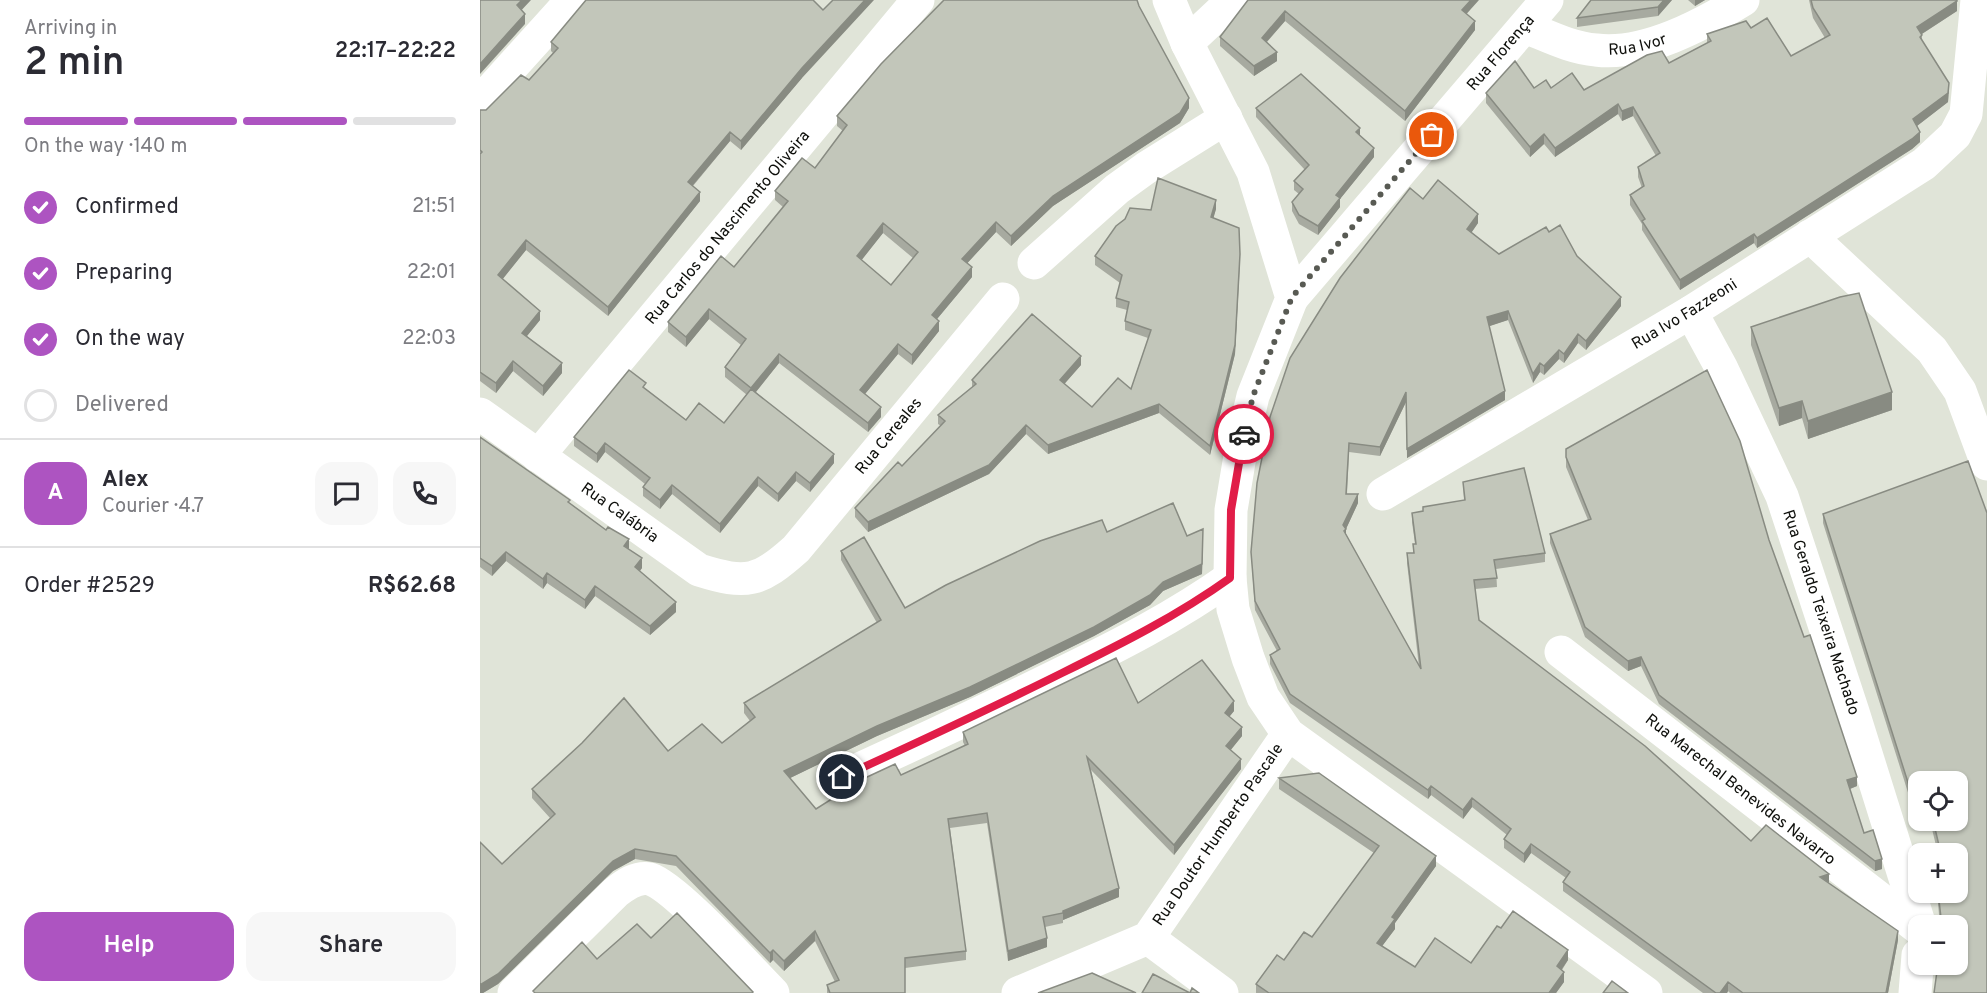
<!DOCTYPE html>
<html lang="en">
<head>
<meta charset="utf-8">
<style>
  body { margin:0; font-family:Overpass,sans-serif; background:#f7f7f7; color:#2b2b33; height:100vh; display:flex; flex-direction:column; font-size:22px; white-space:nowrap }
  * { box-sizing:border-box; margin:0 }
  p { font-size:20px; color:#7c7c81 }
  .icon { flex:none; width:33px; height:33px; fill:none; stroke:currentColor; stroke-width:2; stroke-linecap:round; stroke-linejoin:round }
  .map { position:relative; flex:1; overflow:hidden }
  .sheet { display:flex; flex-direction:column; background:#fff; width:480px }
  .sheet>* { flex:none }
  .fabs { position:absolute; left:1428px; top:771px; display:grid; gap:12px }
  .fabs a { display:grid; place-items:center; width:60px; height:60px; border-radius:12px; background:#fff; box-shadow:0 2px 4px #0004; font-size:30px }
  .pin { position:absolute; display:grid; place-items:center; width:51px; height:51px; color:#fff; margin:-26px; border:3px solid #fff; border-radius:50%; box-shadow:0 2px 6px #0007 }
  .courier { position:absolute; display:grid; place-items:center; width:60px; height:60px; margin:-30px; border:4px solid #e11d48; border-radius:50%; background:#fff; color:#222; box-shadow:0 2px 8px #0007 }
  .summary em { font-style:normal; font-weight:600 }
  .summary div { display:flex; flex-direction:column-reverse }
  .summary { display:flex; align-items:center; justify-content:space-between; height:102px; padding:0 24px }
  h1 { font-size:39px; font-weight:600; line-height:45px }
  .bar { display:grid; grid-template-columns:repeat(4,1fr); gap:9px 6px; align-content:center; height:72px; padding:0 24px }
  .bar i { height:8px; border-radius:4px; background:#e1e1e2 }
  .bar .current { background:#ad54c1 }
  .bar p { grid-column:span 4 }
  .line { display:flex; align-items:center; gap:15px; padding:0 24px; border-top:2px solid #e1e1e2 }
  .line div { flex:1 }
  .round { display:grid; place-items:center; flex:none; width:63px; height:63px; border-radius:18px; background:#f7f7f7 }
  ol { padding:0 24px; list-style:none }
  li { display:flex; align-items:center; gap:18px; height:66px }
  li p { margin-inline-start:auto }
  li .icon { padding:6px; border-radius:50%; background:#ad54c1; color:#fff; stroke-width:4 }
  li:last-child { color:#7c7c81 }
  li i { width:33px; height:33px; border:3px solid #e1e1e2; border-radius:50% }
  .primary-button { display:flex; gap:12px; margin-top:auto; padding:12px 24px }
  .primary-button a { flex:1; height:69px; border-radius:18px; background:#ad54c1; color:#fff; font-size:24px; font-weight:600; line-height:69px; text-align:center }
  .primary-button a+a { background:#f7f7f7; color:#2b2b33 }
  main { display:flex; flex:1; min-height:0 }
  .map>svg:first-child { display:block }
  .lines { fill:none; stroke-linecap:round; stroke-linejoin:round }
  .minor { stroke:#fff; stroke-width:33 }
  .wall { fill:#a7aaa0; fill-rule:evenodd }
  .shaded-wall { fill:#888b82 }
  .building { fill:#c2c6ba; stroke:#888b82; stroke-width:1.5; fill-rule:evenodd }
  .done { stroke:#585a53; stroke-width:6; stroke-dasharray:0 10.8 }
  .route { stroke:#e11d48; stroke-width:8 }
  .labels { text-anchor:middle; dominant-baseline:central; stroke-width:4.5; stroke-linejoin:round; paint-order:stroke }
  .street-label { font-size:16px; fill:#0e0f0b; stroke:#fff }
</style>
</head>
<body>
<main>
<section class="sheet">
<div class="summary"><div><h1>2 min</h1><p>Arriving in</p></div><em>22:17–22:22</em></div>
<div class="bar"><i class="current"></i><i class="current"></i><i class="current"></i><i></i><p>On the way · 140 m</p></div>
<ol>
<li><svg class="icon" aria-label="check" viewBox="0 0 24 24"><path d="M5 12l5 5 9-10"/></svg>Confirmed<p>21:51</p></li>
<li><svg class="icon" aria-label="check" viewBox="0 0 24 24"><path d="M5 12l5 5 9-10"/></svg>Preparing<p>22:01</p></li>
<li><svg class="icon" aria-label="check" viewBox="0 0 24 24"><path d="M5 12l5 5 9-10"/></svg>On the way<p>22:03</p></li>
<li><i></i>Delivered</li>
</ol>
<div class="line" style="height:108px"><b class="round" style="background:#ad54c1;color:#fff">A</b><div><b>Alex</b><p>Courier · 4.7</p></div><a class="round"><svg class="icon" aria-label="chat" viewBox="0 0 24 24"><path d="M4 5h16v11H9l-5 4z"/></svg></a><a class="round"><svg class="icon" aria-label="phone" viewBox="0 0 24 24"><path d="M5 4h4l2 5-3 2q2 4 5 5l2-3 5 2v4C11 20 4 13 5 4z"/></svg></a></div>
<div class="line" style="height:78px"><div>Order #2529</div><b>R$62.68</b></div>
<div class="primary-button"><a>Help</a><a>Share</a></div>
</section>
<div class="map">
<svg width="1507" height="993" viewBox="0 0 1507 993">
  <rect width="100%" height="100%" fill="#e0e4d8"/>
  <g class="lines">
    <g class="minor">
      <path d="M689,0L707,43L773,172L812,298L773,396L763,438L751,510L750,578L753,609L768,658L783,697L808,734L1166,993"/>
      <path id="s1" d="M1045,27C1068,36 1091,48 1116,50C1165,56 1222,25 1263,0"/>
      <path d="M707,43L753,0"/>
      <path d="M0,102L92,0"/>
      <path d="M1330,236L1452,350L1480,391L1507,464"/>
      <path d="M554,263L637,189L666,168L746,118"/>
      <path id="s2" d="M812,298L1067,0"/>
      <path id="s3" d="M1211,312L1242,369L1302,496L1373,712L1440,926"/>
      <path id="s4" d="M0,414L219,570C267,585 279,582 316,549L523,299"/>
      <path id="s5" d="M58,456L438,0"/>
      <path id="s6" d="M903,494L1211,312L1444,164L1475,135L1486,114L1497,0"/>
      <path id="s7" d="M1081,652L1438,928"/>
      <path d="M362,777C435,744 507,710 578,675C638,646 695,617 750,578"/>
      <path d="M668,938L742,993"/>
      <path d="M34,993L136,892C145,885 157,876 170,879C196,887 270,970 293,993"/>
      <path id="s8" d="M538,993L668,938L808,734"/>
      <path d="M1435,993L1438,955"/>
    </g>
  </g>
  <path class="wall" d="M768,0L987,14L995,30L925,121L805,21L787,42L797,61L774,76L740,46V37Z
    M1192,0L1178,16L1097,27V18Z
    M1208,0H1225L1215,6Z
    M1329,0H1477V11L1442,34V41L1469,92L1468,102L1437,126L1440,142L1432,149L1277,248L1274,243L1200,290L1162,230V224L1150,205V195L1162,188L1158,177V167L1176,156L1153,116L1142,121L1138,114L1075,157L1064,144L1050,157L1006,103V93L1054,88L1104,90L1189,63L1227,43V34L1271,28L1311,56L1345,38L1333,18Z
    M659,6L709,108L700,123L573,206L531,246L516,232L487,263L492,277L457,319L459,331L432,365L418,354L385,394L401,417L388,432L299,363L276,392L354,463L330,492L316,481L298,502L278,486L240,533L192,494L180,509L163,496V487L165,484L125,452L117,463L94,446V437L166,389L206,420L244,423L267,395L245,377V367L261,345L229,319L206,347L188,332V322L254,267L303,207L295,200V191L335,168L363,131L357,126V116ZM403,233L433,258L411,285L381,260Z
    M71,42L322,78L261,150L250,141L213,186L220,201L128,316L46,250L22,279L60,320L47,336L82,373L63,396L33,371L16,393L0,381V110H6L49,80L73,53L71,51Z
    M776,108L880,136L894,157L860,199V207L838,235L819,224L812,211V202L819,194L814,190V181L825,170L776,117Z
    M943,199L998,223L991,233L1019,254L1069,232L1097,256L1141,306L1106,350L1098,343L1084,363L1079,359L1064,375L1060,372L1053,383L1028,320L1009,326L1025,400L927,458L926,402L900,456L869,452L867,494L878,503L866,529V534L939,667L927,563V553H933L935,544L932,522V513L943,512L984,500L983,482L1065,553V562L1016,569L1017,587L995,589L999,620L1271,841L1349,883L1418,940L1408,993H1250L1248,991L1247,993H1223L1083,891V882L1086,878L1051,853L1044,863L1024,848V839L1027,835L992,807L983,819L951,795L948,799L810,703L790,664V655L797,651L775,610L771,552Z
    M736,209L733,218L760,263L755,354L730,455L679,413L568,454L546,434L509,474L388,532L375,517V508L422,466L461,426L458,424V415L492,387V380L601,365L584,384L612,407L651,389L668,338L645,330V321L647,310L636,307V298L640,283L615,265V256L671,210Z
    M1271,327L1412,410L1328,439L1322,418L1299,426L1271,345Z
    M0,437L90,503L149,549L162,568L160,571L196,612L170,635L115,596L105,609L67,583L63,589L26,561L12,576L0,567Z
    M1086,449L1289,540L1377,786L1370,789L1384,833L1402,869L1395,871L1179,704L1161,666L1148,671L1105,637L1070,543V534L1108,520L1086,467Z
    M1507,513L1478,926H1460L1457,892H1478V854H1458L1452,829L1445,831L1442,820H1478L1438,782V811L1435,800L1431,802L1343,523V514Z
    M627,532L707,536L723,539L722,574L683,591L670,605L614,636L490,697L397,736L310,778L336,809L421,775L485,746L483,742V732L658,703L754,711L749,717L762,736L750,750L761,769L694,855L611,770L639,897L583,920V923L565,927L567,947L528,961L507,823L470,828L486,951V960L425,968V993H347V985L355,982L335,941L304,971L293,960L290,963L196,866L155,859L133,871L18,984L3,993H0L22,864L70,818L52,798V789L188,751L242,743L270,721L264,713V703L397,623L361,560V551L425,608Z
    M799,778L956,866L915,923V929L902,946L935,967L991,963L1021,928L1088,960L1082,970L1084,982L1076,993H776V984L804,960L832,937L894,853L799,789Z"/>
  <path class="shaded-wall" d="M42,0H51L37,15V5Z
    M385,0H394L322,78L261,150V141L322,68Z
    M991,0H999L982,19V10Z
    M1184,0H1192L1178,16V7Z
    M1215,0H1225L1215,6Z
    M1477,1V11L1437,37V27Z
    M805,11V21L782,47V38Z
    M45,14V24L0,74V64Z
    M995,21V30L925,121V111Z
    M797,52V61L774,76V66Z
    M1469,83L1468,102L1433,129V119Z
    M709,98V108L700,123L573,206L531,246V236L573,196Z
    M1138,104V114L1075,157V148Z
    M1153,107V116L1142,121V111Z
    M880,128V137L876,132Z
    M250,132V141L208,191V182Z
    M1440,132V142L1432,149L1277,248V238Z
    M1064,134V144L1050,157V147Z
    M894,148V157L860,199V207L838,235V226L856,195Z
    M220,192V201L128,316V307Z
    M736,200V209L731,227V217Z
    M998,214V223L987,239V229Z
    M516,222V232L482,269V259Z
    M403,223V233L377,266V256Z
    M1274,234V243L1200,290V280Z
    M46,240V250L18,285V275Z
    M760,254L755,354L730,455V446Z
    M492,267V277L452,325V315Z
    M1141,297V306L1106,350V341Z
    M229,309V319L206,347V337Z
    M60,311V320L42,342V333Z
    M1028,311V320L1007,327V317Z
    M459,321V331L432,365V355Z
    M1098,334V343L1084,363V354Z
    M418,344V354L380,400V390Z
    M1079,350V359L1064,375V366Z
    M299,354V363L271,398V388Z
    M601,356V365L580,389V380Z
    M33,361V371L16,393V383Z
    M82,363V373L63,396V386Z
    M1060,363V372L1053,383V374Z
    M1025,391V400L927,458V449Z
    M926,392V402L900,456V447Z
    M1412,392V410L1328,439V421Z
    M1322,401V418L1299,426V408Z
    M679,404V413L568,454V445Z
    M401,407V417L388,432V423Z
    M546,425V434L509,474L388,532V522Z
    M125,443V452L117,463V454Z
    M354,454V463L330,492V483Z
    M316,472V481L298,502V494Z
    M278,477V486L240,533V524Z
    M192,485V494L180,509V500Z
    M878,494V503L866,529V538L863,525Z
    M149,539V549L144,546Z
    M723,539L722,574L683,591L670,605L614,636L490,697L397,736L304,781V771Z
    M26,552V561L12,576V566Z
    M162,558V568L155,577V567Z
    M67,573V583L63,589V579Z
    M115,586V596L105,609V600Z
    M196,602V612L170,635V626Z
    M1161,657V666L1148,671V661Z
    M754,701V711L745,722V713Z
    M762,727V736L746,756V746Z
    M761,759V769L694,855V845Z
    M1377,777V786L1367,790V780Z
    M951,786V795L948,799V790Z
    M1435,791V800L1431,802V792Z
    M992,798V807L983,819V810Z
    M1449,820H1452V829L1445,831V822Z
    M1051,844V853L1044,863V854Z
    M155,849V859L133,871L18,984L3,993H0V985L133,861Z
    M956,856V866L915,923V929L897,953V943L912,917Z
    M1402,859V869L1395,871V861Z
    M1349,874V883L1340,877Z
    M639,888V897L583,920V911Z
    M335,931V941L304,971V961Z
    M1418,931V940L1408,993H1406Z
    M567,938V947L528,961V951Z
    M293,950V960L290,963V953Z
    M1088,950V960L1077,976V966Z
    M1084,972V982L1076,993H1069Z
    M1248,982V991L1247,993H1240Z"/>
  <path class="building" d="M0,0H42L37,5L45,14L0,64Z
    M106,0H333L343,10L353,0H385L322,68L261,141L250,132L208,182L220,192L128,307L46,240L18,275L60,311L42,333L82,363L63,386L33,361L16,383L0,372V154L2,152L0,150V110H6L41,75L49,80L78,48L71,42Z
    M464,0H657L659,6L709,98L700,113L573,196L531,236L516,222L482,259L492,267L452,315L459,321L432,355L418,344L380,390L401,407L388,423L299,354L271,388L245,367L266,339L229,309L206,337L188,322L241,256L254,267L308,201L295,191L322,158L335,168L367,125L357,116L401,64ZM403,223L438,252L411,285L377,256Z
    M768,0H991L982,10L995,21L925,111L805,11L782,38L797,52L774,66L740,37Z
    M1111,0H1184L1178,7L1097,18Z
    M1331,0H1477V1L1437,27L1442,35L1440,37L1469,83L1468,93L1433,119L1440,132L1432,139L1277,238L1274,234L1200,280L1162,221L1165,219L1150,195L1164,186L1158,167L1180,153L1153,107L1142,111L1138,104L1075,148L1064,134L1050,147L1006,93L1035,61L1054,88L1066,80L1071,88L1092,73L1104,90L1167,55L1182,51L1189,63L1231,41L1227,34L1266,21L1271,28L1287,18L1311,56L1350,35L1333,8Z
    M821,74L880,128L876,132L894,148L856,195L860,198L838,226L819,215L812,202L823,189L814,181L829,165L776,108Z
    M678,178L736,200L731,217L759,228L760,254L755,345L730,446L679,404L568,445L546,425L509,465L388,522L375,508L418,462L422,466L465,421L458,415L496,384L492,380L552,314L601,356L580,380L612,407L638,378L651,389L671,330L645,321L649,302L636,298L642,275L615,256L636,226L645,219L650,208L671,210Z
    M958,180L998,214L987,229L1019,254L1066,227L1069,232L1080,225L1097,256L1141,297L1106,341L1098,334L1084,354L1079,350L1064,366L1060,363L1053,374L1028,311L1007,317L1025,391L927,449L926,392L900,447L869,443L866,494H878L863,525L866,529L864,531L941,669L927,553H934L933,544H936L932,513L943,511V507L985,500L983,482L1044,468L1065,553L1014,560L1017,578L994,580L999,620L1165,746L1271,841L1286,825L1349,874L1340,877L1418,931L1406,993H1263L1248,982L1240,993H1236L1083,882L1090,872L1051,844L1044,854L1024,839L1031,829L992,798L983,810L951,786L948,790L810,694L790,655L800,649L775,601L771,552L777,483L790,417L810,358L860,278L930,188L943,199Z
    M1379,293L1412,392L1328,421L1322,401L1299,408L1271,327L1360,297Z
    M149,370L166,383L163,387L206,420L219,403L244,423L271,389L354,454L330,483L316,472L298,494L278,477L240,524L192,485L180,500L163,487L170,478L125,443L117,454L94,437Z
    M1227,370L1260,441L1289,540L1324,637L1330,635L1377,777L1367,780L1384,833L1393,830L1402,859L1395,861L1179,695L1161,657L1148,661L1105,627L1070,534L1111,519L1086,457V449Z
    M0,437L90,500L88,502L126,530L128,527L149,539L144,546L162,558L155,567L196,602L170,626L115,586L105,600L67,573L63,579L26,552L12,566L0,558Z
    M1488,461L1507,513V993H1454L1458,964H1478V926H1462L1458,892H1478V854H1461L1453,820H1478V782H1438V802L1435,791L1431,792L1343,514Z
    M693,503L707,536L723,529L722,564L683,582L670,595L614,627L490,687L397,726L304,771L336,809L385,778L415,764L421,775L488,744L483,732L636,658L658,703L722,660L754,701L745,713L762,727L746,746L761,759L694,845L607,757L639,888L583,911V913L563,917L567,938L528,951L507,813L468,819L486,951L425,958V993H350L347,985L359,980L335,931L304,961L293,950L290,953L196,856L155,849L133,861L18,974L0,985V842L22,864L75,814L52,789L102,743L144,698L188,751L222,724L242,743L275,717L264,703L401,620L361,551L384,537L425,608L466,585L560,541L622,520L627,532Z
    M839,773L956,856L912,917L915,919L897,943L935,967L955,938L991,963L1017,926L1021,928L1033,911L1088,950L1077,966L1084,972L1069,993H789L776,984L797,955L804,960L824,932L832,937L899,846L799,778Z
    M197,913L273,992L272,993H55L53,991L102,942L117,959L157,924L171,938Z
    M612,973L656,993H558Z
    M673,974L710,993L712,988L719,993H662Z
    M1132,981L1148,993H1123Z"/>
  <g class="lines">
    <path class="done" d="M764,434L773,396L812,297L952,135"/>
    <path class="route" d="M362,777C436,743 510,709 582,673C641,644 697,616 750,578L751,510L764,434"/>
  </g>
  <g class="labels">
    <g class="street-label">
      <text stroke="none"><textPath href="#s1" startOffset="117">Rua Ivor</textPath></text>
      <text stroke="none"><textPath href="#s2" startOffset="322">Rua Florença</textPath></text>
      <text stroke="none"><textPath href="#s5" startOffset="297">Rua Carlos do Nascimento Oliveira</textPath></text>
      <text stroke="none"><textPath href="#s6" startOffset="351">Rua Ivo Fazzeoni</textPath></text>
      <text stroke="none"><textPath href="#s4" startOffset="522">Rua Cereales</textPath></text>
      <text stroke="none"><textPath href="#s4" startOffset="171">Rua Calábria</textPath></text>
      <text stroke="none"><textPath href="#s3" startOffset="328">Rua Geraldo Teixeira Machado</textPath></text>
      <text stroke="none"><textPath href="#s7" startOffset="226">Rua Marechal Benevides Navarro</textPath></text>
      <text stroke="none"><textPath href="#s8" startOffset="266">Rua Doutor Humberto Pascale</textPath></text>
    </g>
  </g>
</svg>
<div class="fabs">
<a><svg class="icon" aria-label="locate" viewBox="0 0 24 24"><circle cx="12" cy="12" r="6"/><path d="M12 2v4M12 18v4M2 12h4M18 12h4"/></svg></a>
<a>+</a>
<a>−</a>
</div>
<div class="pin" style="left:952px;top:135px;background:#ea580c"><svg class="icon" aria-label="bag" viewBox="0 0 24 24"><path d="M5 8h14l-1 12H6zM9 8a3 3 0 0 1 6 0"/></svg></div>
<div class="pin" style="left:362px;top:777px;background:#1f2937"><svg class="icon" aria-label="home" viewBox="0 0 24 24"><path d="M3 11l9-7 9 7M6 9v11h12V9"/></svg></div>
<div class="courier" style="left:764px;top:434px"><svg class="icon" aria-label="car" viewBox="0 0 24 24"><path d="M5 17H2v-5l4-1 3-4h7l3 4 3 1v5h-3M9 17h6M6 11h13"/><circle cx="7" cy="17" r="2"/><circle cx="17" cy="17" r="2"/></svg></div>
</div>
</main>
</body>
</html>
